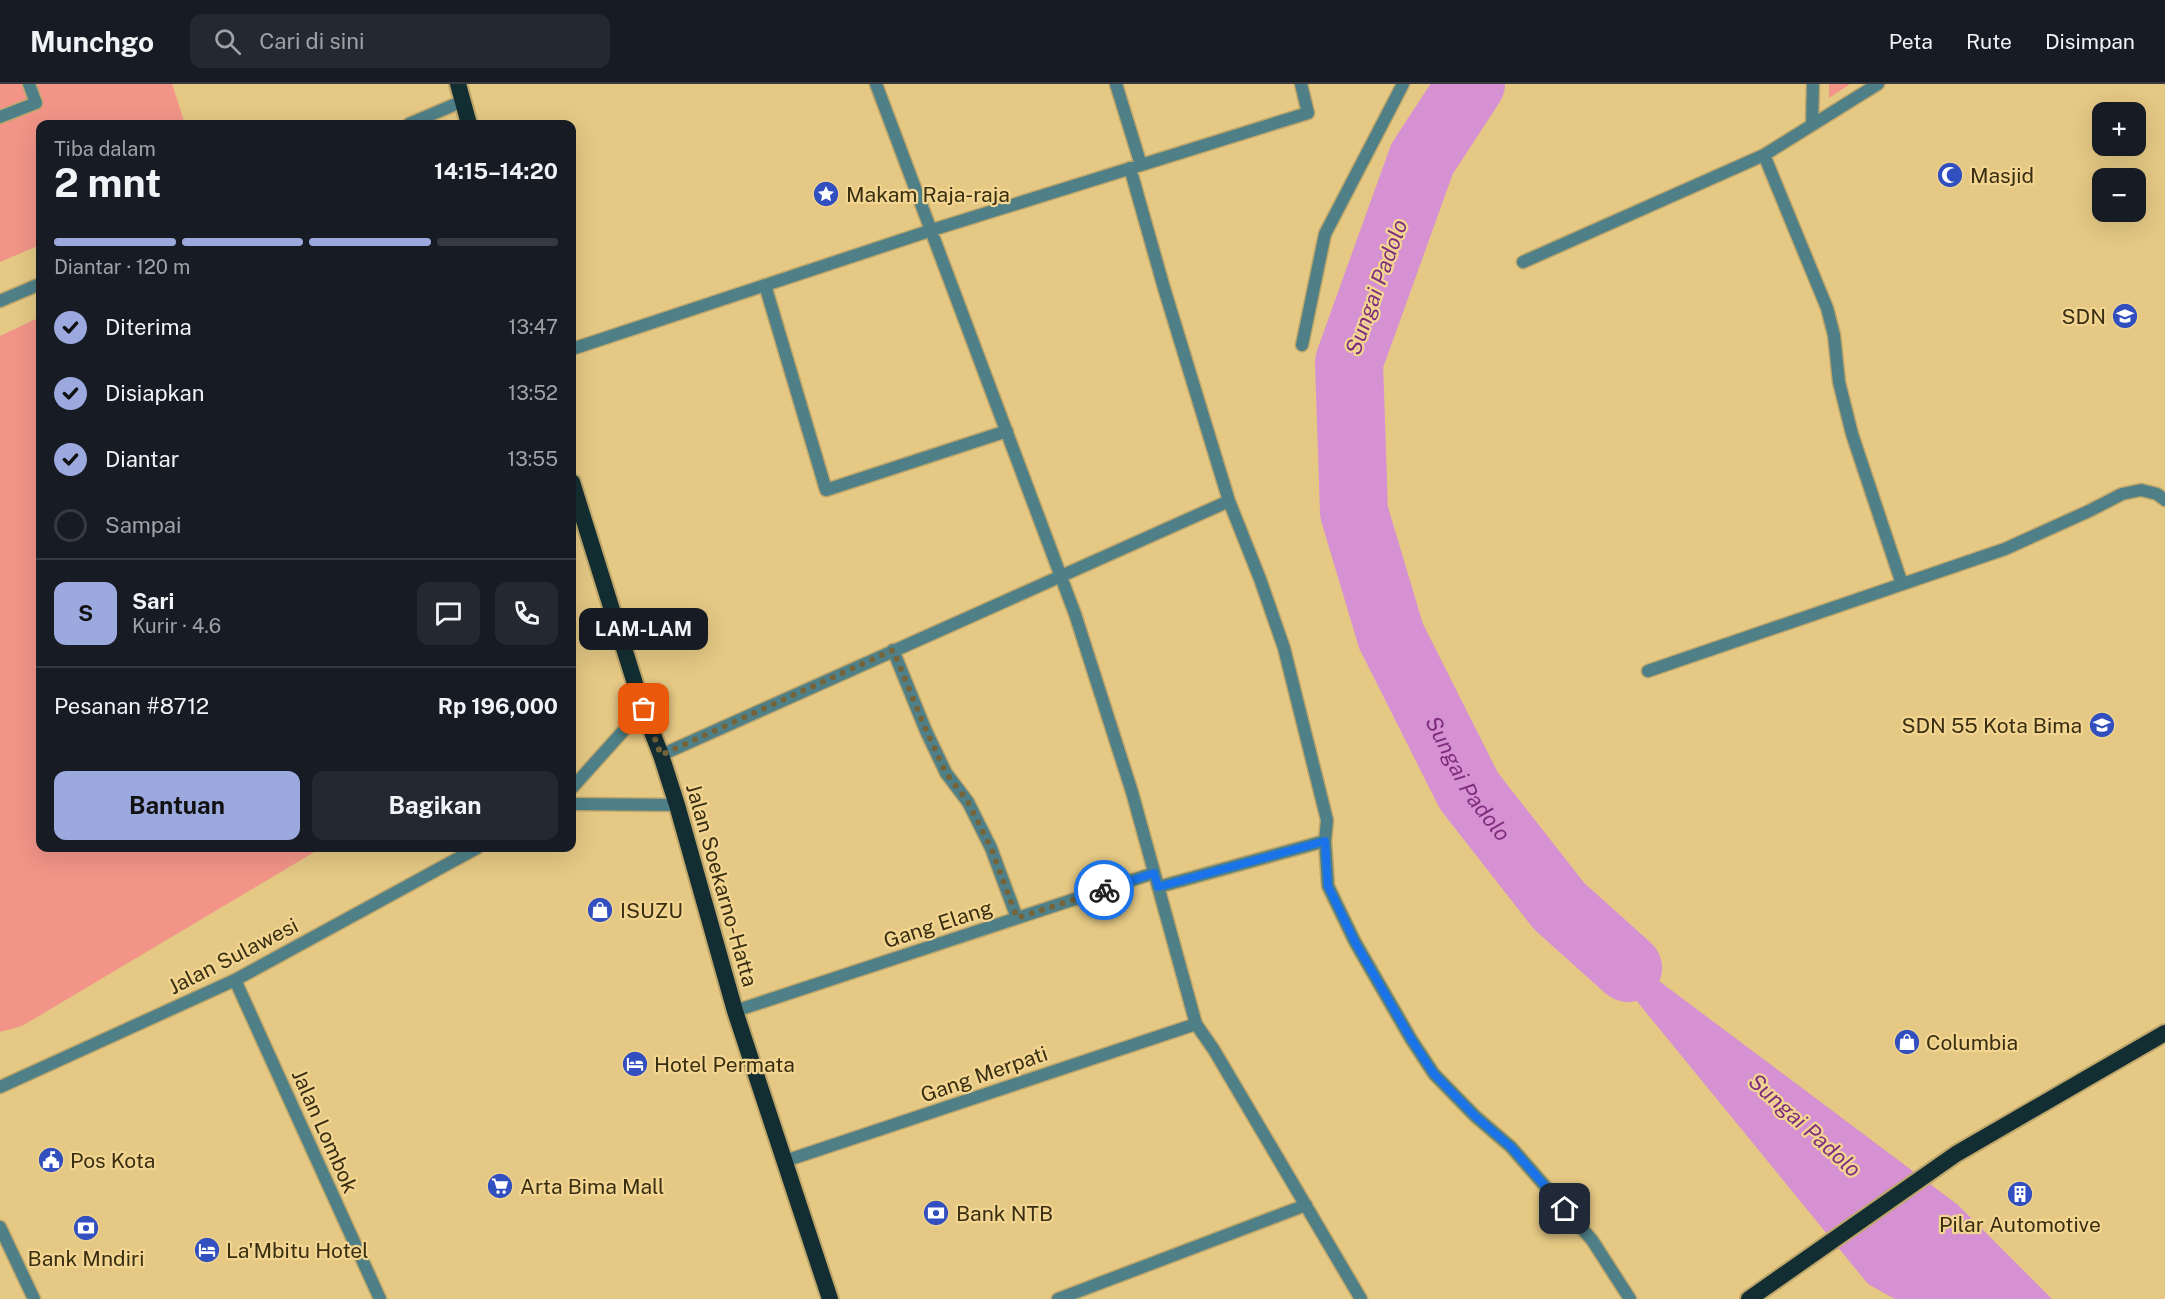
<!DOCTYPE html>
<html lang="id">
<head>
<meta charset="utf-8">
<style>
  body { margin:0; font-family:"Public Sans",sans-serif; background:#242831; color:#f1f3f6; height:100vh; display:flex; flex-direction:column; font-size:22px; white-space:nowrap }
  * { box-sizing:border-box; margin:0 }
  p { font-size:20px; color:#9ea1a6 }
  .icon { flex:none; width:33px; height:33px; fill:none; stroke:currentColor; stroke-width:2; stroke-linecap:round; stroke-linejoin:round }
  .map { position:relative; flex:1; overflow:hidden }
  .side { position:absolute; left:36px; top:36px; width:540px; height:732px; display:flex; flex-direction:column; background:#171b24; border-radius:12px; box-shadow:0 6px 24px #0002 }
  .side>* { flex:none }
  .tools { position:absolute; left:2092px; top:18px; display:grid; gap:12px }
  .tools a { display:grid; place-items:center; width:54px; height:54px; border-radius:12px; background:#171b24; box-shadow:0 6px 24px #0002; font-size:30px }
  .pin { position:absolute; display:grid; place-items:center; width:51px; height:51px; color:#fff; margin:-26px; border-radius:12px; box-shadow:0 3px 9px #0006 }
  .courier { position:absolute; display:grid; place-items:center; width:60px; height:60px; margin:-30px; border:4px solid #1a73e8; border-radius:50%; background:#fff; color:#222; box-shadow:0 2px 8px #0007 }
  .bubble { position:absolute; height:42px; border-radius:12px; background:#171b24; box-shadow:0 6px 24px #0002; font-size:20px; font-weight:700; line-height:42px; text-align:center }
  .summary em { font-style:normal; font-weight:700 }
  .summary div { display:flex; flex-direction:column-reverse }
  .summary { display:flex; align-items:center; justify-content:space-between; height:102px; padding:0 18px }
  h1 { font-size:39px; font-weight:700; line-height:45px }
  .bar { display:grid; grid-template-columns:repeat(4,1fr); gap:9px 6px; align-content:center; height:72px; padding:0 18px }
  .bar i { height:8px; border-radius:4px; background:#363941 }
  .bar .selected { background:#9ba9de }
  .bar p { grid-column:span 4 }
  .line { display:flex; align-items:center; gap:15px; padding:0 18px; border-top:2px solid #363941 }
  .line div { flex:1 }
  .round { display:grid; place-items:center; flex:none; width:63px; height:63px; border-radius:12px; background:#242831 }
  ol { padding:0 18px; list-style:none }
  li { display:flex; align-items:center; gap:18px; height:66px }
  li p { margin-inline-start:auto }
  li .icon { padding:6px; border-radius:50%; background:#9ba9de; color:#111; stroke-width:4 }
  li:last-child { color:#9ea1a6 }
  li i { width:33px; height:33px; border:3px solid #363941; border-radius:50% }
  .button { display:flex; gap:12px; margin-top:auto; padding:12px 18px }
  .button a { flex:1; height:69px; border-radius:12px; background:#9ba9de; color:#111; font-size:24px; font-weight:700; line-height:69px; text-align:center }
  .button a+a { background:#242831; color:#f1f3f6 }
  header { display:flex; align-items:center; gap:36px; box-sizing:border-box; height:84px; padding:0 30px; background:#171b24; border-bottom:2px solid #363941 }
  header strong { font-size:28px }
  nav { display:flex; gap:33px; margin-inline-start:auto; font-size:21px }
  .search { width:420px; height:54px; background:#242831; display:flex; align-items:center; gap:15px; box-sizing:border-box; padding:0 21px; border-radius:12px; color:#9ea1a6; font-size:22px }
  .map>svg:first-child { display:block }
  .green { fill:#f29488 }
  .water { fill:#d691d3 }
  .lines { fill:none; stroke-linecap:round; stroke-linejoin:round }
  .river { stroke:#d691d3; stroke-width:68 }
  .pedestrian-casing { stroke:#bea66b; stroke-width:15 }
  .minor-casing { stroke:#bea66b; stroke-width:15 }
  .tertiary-casing { stroke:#bea66b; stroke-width:15 }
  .trunk-casing { stroke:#bea66b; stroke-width:20 }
  .pedestrian { stroke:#4f8088; stroke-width:12 }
  .minor { stroke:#4f8088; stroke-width:12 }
  .tertiary { stroke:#4f8088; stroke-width:12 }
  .trunk { stroke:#132e32; stroke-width:16 }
  .done { stroke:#75643a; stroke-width:6; stroke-dasharray:0 10.8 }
  .route { stroke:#1a73e8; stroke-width:8 }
  .labels { text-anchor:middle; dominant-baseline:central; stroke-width:4.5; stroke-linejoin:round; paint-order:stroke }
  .poi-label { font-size:21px; fill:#392e12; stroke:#f2d591; text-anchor:start }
  .street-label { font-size:21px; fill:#392e12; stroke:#f2d591 }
  .water-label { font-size:22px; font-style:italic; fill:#7f2e7e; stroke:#f2d591 }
</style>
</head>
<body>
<header>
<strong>Munchgo</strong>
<div class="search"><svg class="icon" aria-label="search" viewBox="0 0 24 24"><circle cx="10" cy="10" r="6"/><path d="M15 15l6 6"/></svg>Cari di sini</div>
<nav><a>Peta</a><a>Rute</a><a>Disimpan</a></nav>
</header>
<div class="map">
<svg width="2165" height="1215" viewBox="0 0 2165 1215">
  <rect width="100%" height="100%" fill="#e4c884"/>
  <path class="green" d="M0,0H172L185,40H40V161L0,178Z
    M1829,0H1850L1829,14Z
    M40,233V764H321L22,942L0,948V252Z"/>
  <path class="water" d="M1559,822L1958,1121L2052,1215H1895L1868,1200Z"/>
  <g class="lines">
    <path class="river" id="s1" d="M1471,0L1422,75L1349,278L1354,428L1391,552L1469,707L1559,822L1628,884"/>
    <g class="pedestrian-casing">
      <path id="pedestrian" d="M0,33L36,19L29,0"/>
    </g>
    <g class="minor-casing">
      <path id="minor" d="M876,0L1075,530L1132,708L1196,940L1214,966L1361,1215
        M1116,0L1141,81
        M409,40L463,17
        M1812,40L1813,0
        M1764,71L1827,224L1834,251L1839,298L1852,350L1902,500
        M1130,84L1164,204L1229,417L1260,495L1284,564L1327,736L1325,757L1328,802L1355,858L1411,955L1434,990L1475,1032L1511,1063L1592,1156L1630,1215
        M1523,178L1764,71L1878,0
        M765,201L826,406L1007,347
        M0,217L40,200
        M1302,261L1325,150L1403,0
        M572,265L932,146L1308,29L1301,0
        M893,566L926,647L946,689L968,718L991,764L1017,834
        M1648,587L2005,465L2089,427L2122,410L2141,406L2157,410L2165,416
        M661,671L1229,417
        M1158,803L1325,757
        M235,896L380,1215
        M735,927L1154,789
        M785,1077L1196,940
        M1058,1215L1306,1121"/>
    </g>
    <g class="tertiary-casing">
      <path id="tertiary" d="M572,704L643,625
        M572,720L677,721
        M0,1003L235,896L477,764
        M0,1143L34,1215"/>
    </g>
    <g class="trunk-casing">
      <path id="trunk" d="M458,0L469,40
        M572,398L643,625L661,671L677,721L735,927L830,1215
        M1749,1215L1956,1070L2165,949"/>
    </g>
    <use href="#pedestrian" class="pedestrian"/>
    <use href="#minor" class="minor"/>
    <use href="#tertiary" class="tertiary"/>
    <use href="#trunk" class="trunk"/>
  </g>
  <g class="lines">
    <path class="done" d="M644,625L661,671L893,566L926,646L946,689L968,718L991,764L1017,834L1104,806"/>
    <path class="route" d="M1104,806L1154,789L1158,803L1325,757L1328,802L1355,858L1411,955L1434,990L1475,1032L1511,1063L1565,1125"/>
  </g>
  <defs>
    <g id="mosque-disc" transform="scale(1.35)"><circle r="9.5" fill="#324fc0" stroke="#f2d591"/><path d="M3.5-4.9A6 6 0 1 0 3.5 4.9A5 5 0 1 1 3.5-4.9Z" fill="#fff"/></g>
    <g id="sight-disc" transform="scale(1.35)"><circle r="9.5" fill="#324fc0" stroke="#f2d591"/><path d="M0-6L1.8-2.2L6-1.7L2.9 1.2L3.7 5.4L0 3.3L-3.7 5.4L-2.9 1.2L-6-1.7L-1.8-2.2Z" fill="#fff"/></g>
    <g id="school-disc" transform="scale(1.35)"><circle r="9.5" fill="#324fc0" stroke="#f2d591"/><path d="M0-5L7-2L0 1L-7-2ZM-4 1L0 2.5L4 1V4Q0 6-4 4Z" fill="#fff"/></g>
    <g id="shop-disc" transform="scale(1.35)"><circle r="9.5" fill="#324fc0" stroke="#f2d591"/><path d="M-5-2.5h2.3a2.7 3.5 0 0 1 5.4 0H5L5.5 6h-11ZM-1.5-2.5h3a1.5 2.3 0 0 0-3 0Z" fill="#fff"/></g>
    <g id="hotel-disc" transform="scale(1.35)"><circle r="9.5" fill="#324fc0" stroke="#f2d591"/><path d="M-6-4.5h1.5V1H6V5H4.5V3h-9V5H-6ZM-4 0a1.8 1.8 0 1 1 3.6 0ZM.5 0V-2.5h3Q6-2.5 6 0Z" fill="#fff"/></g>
    <g id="civic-disc" transform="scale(1.35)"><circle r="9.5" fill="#324fc0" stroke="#f2d591"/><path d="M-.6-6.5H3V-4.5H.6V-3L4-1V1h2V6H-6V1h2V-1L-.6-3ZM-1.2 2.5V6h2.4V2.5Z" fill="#fff"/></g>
    <g id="supermarket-disc" transform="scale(1.35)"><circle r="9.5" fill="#324fc0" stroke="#f2d591"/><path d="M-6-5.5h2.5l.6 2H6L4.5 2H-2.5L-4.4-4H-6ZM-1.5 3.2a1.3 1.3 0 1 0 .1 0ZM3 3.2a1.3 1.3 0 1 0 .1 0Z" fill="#fff"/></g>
    <g id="building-disc" transform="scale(1.35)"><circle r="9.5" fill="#324fc0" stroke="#f2d591"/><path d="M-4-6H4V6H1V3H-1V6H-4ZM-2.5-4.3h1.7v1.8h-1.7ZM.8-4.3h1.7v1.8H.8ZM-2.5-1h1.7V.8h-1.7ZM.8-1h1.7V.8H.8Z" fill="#fff"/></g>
    <g id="bank-disc" transform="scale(1.35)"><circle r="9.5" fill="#324fc0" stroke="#f2d591"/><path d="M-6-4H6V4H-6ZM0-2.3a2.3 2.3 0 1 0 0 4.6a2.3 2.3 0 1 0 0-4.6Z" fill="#fff"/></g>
  </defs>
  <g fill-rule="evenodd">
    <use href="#mosque-disc" x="1950" y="91"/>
    <use href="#sight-disc" x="826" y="110"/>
    <use href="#school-disc" x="2125" y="232"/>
    <use href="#school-disc" x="2102" y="641"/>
    <use href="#shop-disc" x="600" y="826"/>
    <use href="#shop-disc" x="1907" y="958"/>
    <use href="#hotel-disc" x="635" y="980"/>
    <use href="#civic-disc" x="51" y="1076"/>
    <use href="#supermarket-disc" x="500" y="1102"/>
    <use href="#building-disc" x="2020" y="1110"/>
    <use href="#bank-disc" x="936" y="1129"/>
    <use href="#bank-disc" x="86" y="1144"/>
    <use href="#hotel-disc" x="207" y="1166"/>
  </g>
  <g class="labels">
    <g class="poi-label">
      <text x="1970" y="91">Masjid</text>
      <text x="846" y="110">Makam Raja-raja</text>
      <text x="2106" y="232" text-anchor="end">SDN</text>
      <text x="2082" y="641" text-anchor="end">SDN 55 Kota Bima</text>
      <text x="620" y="826">ISUZU</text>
      <text x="1926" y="958">Columbia</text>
      <text x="654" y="980">Hotel Permata</text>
      <text x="70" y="1076">Pos Kota</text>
      <text x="520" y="1102">Arta Bima Mall</text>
      <text x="956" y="1129">Bank NTB</text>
      <text x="2020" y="1140" text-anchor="middle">Pilar Automotive</text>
      <text x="226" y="1166">La'Mbitu Hotel</text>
      <text x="86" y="1174" text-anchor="middle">Bank Mndiri</text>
    </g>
    <g class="street-label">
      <text transform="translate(722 801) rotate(74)">Jalan Soekarno-Hatta</text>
      <text transform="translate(938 840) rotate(-18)">Gang Elang</text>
      <text transform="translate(233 872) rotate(-27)">Jalan Sulawesi</text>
      <text transform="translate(984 990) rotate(-19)">Gang Merpati</text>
      <text transform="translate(325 1047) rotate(66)">Jalan Lombok</text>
    </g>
    <g class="water-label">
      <text transform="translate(1376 203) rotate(-70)">Sungai Padolo</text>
      <text stroke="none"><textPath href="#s1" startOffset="747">Sungai Padolo</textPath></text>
      <text transform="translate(1805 1041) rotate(42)">Sungai Padolo</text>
    </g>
  </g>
</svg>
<div class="tools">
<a>+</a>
<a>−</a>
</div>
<div class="pin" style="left:644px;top:625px;background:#ea580c"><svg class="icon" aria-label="bag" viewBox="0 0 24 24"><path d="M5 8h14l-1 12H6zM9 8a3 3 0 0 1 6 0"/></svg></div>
<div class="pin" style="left:1565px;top:1125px;background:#1f2937"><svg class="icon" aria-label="home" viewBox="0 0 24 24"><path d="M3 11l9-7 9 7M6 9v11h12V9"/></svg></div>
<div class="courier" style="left:1104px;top:806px"><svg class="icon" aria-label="bike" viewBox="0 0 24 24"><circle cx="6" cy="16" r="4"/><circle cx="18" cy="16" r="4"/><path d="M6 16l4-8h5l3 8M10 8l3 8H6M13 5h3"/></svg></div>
<div class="bubble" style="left:579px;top:524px;width:129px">LAM-LAM</div>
<section class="side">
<div class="summary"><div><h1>2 mnt</h1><p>Tiba dalam</p></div><em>14:15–14:20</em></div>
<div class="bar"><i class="selected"></i><i class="selected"></i><i class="selected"></i><i></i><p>Diantar · 120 m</p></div>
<ol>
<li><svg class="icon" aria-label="check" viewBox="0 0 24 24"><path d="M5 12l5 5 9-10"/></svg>Diterima<p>13:47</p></li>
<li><svg class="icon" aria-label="check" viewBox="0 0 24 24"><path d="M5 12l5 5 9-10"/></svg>Disiapkan<p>13:52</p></li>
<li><svg class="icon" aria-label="check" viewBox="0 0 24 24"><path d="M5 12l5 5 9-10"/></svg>Diantar<p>13:55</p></li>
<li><i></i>Sampai</li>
</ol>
<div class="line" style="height:108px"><b class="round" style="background:#9ba9de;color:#111">S</b><div><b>Sari</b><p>Kurir · 4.6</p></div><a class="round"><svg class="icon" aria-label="chat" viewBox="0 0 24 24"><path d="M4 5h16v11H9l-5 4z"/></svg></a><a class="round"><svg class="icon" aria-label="phone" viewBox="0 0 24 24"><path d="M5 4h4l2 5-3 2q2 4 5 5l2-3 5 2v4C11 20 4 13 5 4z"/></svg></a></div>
<div class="line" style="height:78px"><div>Pesanan #8712</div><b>Rp 196,000</b></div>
<div class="button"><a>Bantuan</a><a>Bagikan</a></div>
</section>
</div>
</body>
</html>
